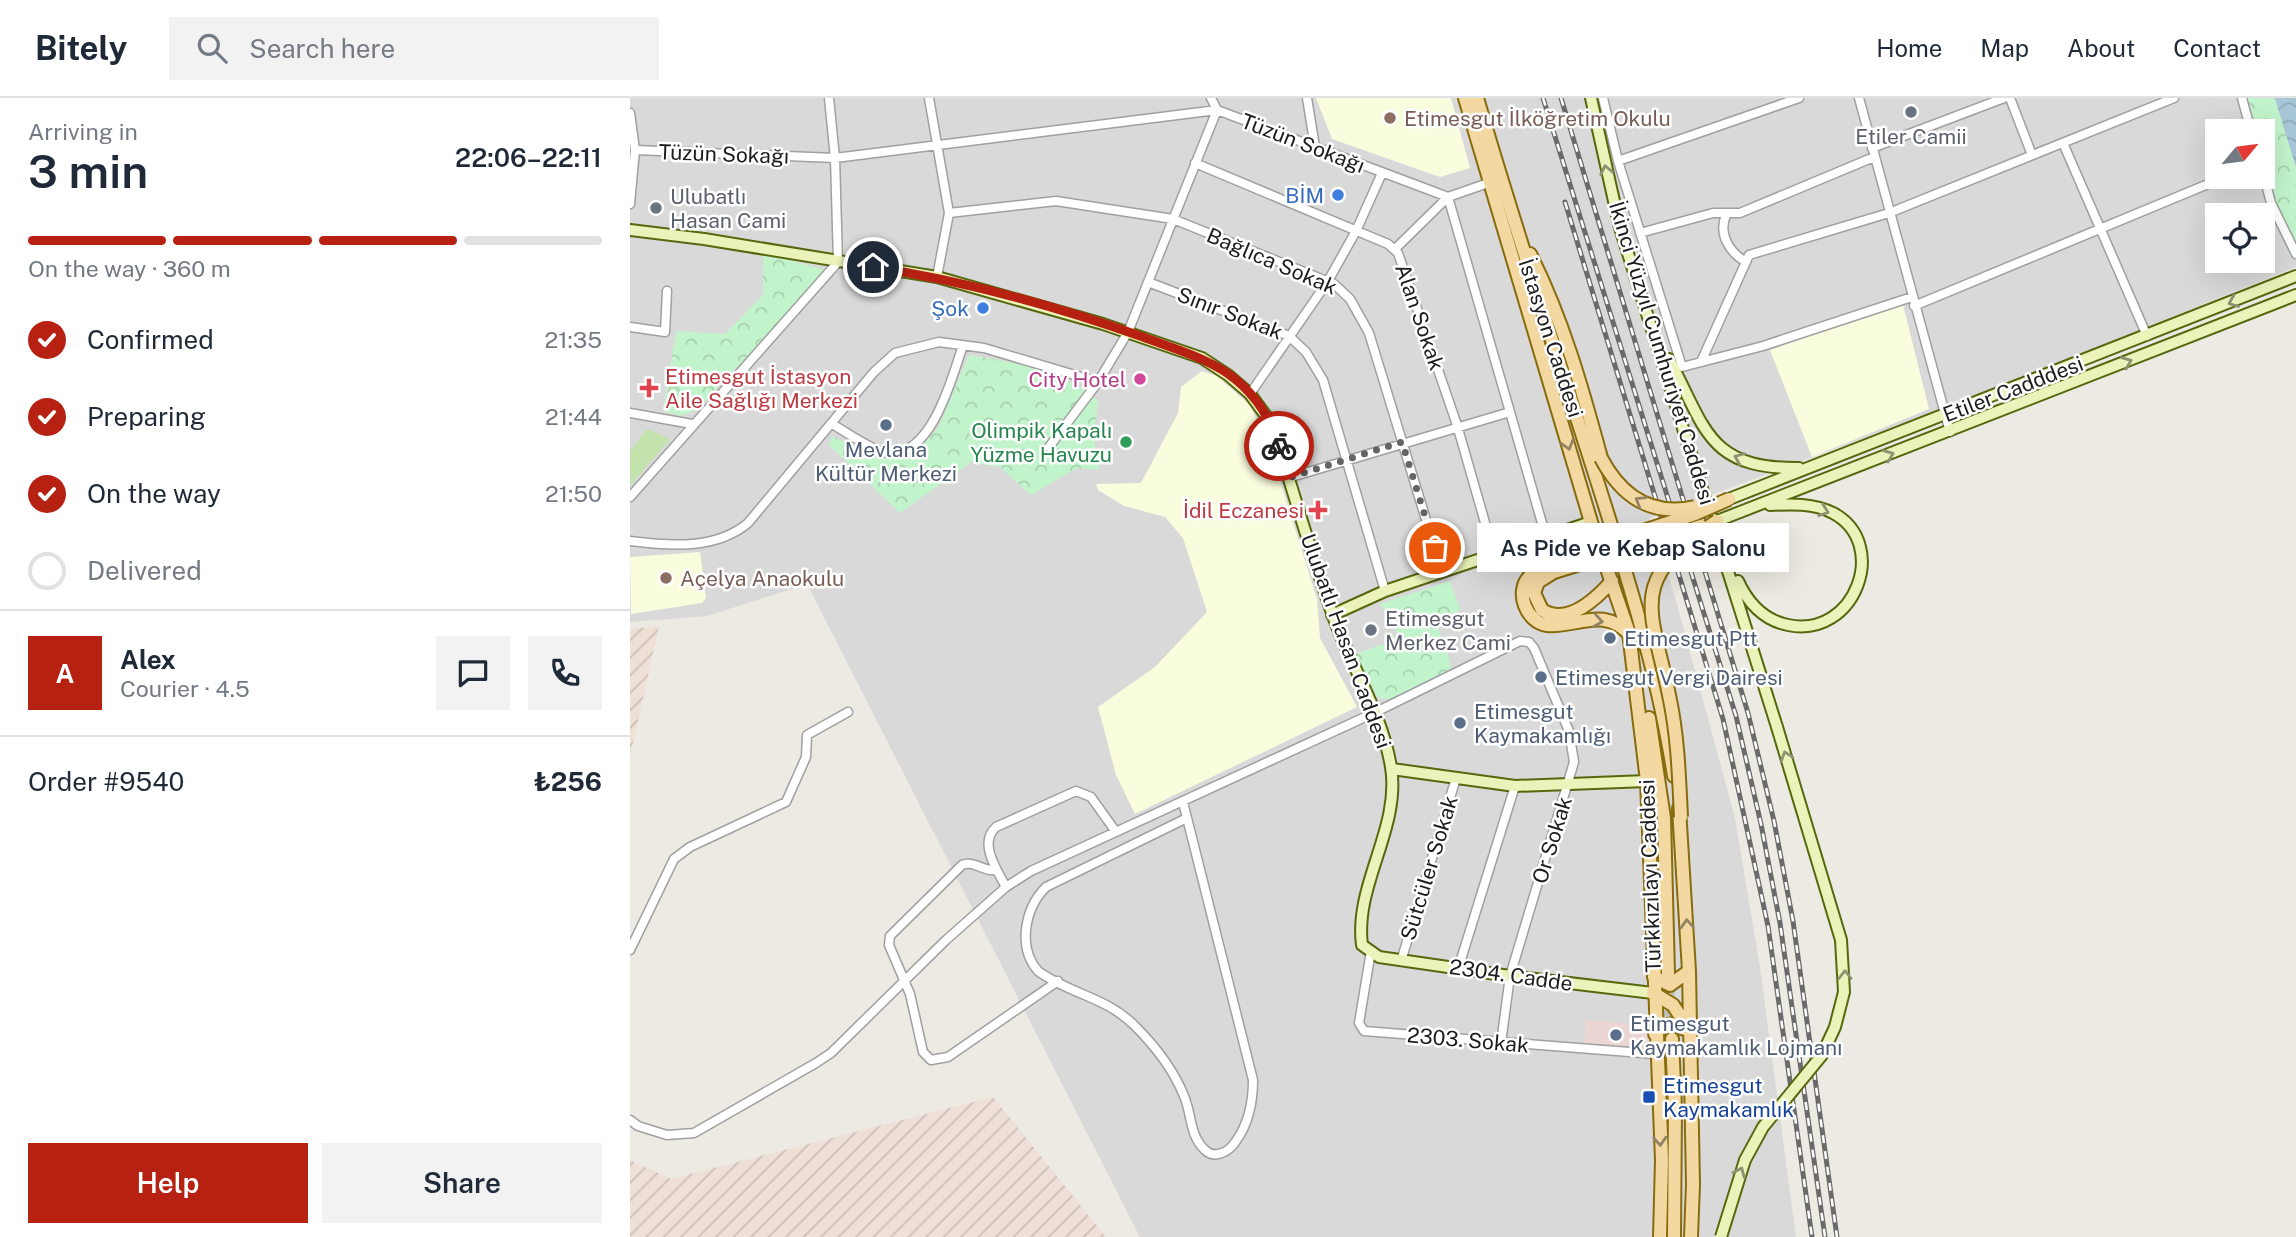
<!DOCTYPE html>
<html lang="en">
<head>
<meta charset="utf-8">
<style>
  body { margin:0; font-family:"Public Sans",sans-serif; background:#f2f2f3; color:#1f2937; height:100vh; display:flex; flex-direction:column; font-size:26px; white-space:nowrap }
  * { box-sizing:border-box; margin:0 }
  p { font-size:23px; color:#747a83 }
  .icon { flex:none; width:38px; height:38px; fill:none; stroke:currentColor; stroke-width:2; stroke-linecap:round; stroke-linejoin:round }
  .map { position:relative; flex:1; overflow:hidden }
  .drawer { display:flex; flex-direction:column; background:#fff; width:630px }
  .drawer>* { flex:none }
  .needle { width:46px; rotate:61deg }
  .fabs { position:absolute; left:1575px; top:21px; display:grid; gap:14px }
  .fabs a { display:grid; place-items:center; width:70px; height:70px; border-radius:0px; background:#fff; box-shadow:0 7px 28px #0002; font-size:35px }
  .pin { position:absolute; display:grid; place-items:center; width:60px; height:60px; color:#fff; margin:-30px; border:4px solid #fff; border-radius:50%; box-shadow:0 2px 7px #0007 }
  .courier { position:absolute; display:grid; place-items:center; width:70px; height:70px; margin:-35px; border:5px solid #b72111; border-radius:50%; background:#fff; color:#222; box-shadow:0 2px 9px #0007 }
  .bubble { position:absolute; height:49px; border-radius:0px; background:#fff; box-shadow:0 7px 28px #0002; font-size:23px; font-weight:600; line-height:49px; text-align:center }
  .head em { font-style:normal; font-weight:600 }
  .head div { display:flex; flex-direction:column-reverse }
  .head { display:flex; align-items:center; justify-content:space-between; height:119px; padding:0 28px }
  h1 { font-size:46px; font-weight:600; line-height:52px }
  .bar { display:grid; grid-template-columns:repeat(4,1fr); gap:10px 7px; align-content:center; height:84px; padding:0 28px }
  .bar i { height:9px; border-radius:5px; background:#e0e1e3 }
  .bar .current { background:#b72111 }
  .bar p { grid-column:span 4 }
  .line { display:flex; align-items:center; gap:18px; padding:0 28px; border-top:2px solid #e0e1e3 }
  .line div { flex:1 }
  .round { display:grid; place-items:center; flex:none; width:74px; height:74px; border-radius:0px; background:#f2f2f3 }
  ol { padding:0 28px; list-style:none }
  li { display:flex; align-items:center; gap:21px; height:77px }
  li p { margin-inline-start:auto }
  li .icon { padding:7px; border-radius:50%; background:#b72111; color:#fff; stroke-width:4 }
  li:last-child { color:#747a83 }
  li i { width:38px; height:38px; border:4px solid #e0e1e3; border-radius:50% }
  .cta { display:flex; gap:14px; margin-top:auto; padding:14px 28px }
  .cta a { flex:1; height:80px; border-radius:0px; background:#b72111; color:#fff; font-size:28px; font-weight:600; line-height:80px; text-align:center }
  .cta a+a { background:#f2f2f3; color:#1f2937 }
  header { display:flex; align-items:center; gap:42px; box-sizing:border-box; height:98px; padding:0 35px; background:#fff; border-bottom:2px solid #e0e1e3 }
  header strong { font-size:33px }
  nav { display:flex; gap:38px; margin-inline-start:auto; font-size:24px }
  .search { width:490px; height:63px; background:#f2f2f3; display:flex; align-items:center; gap:18px; box-sizing:border-box; padding:0 24px; border-radius:0px; color:#747a83; font-size:26px }
  main { display:flex; flex:1; min-height:0 }
  .map>svg:first-child { display:block }
  .residential { fill:#dad9d9; fill-rule:evenodd }
  .commercial { fill:#ecd6d3 }
  .education { fill:#f9fcdd }
  .military { fill:url(#military-furrows) }
  .grass { fill:#c2e3ac }
  .park { fill:url(#park-crowns) }
  .water { fill:url(#water-waves) }
  .lines { fill:none; stroke-linecap:round; stroke-linejoin:round }
  .primary-tunnel { stroke:#c3c1bb; stroke-width:12; stroke-dasharray:12 6; stroke-linecap:butt }
  .street-casing { stroke:#a0a0a0; stroke-width:11 }
  .secondary-casing { stroke:#56680e; stroke-width:14 }
  .primary-casing { stroke:#876b0d; stroke-width:16 }
  .street { stroke:#fff; stroke-width:8 }
  .secondary { stroke:#ebf3ba; stroke-width:10 }
  .primary { stroke:#f3d8a1; stroke-width:12 }
  .rail-casing { stroke:#6a6a6a; stroke-width:5 }
  .rail { stroke:#fff; stroke-width:2.5; stroke-dasharray:8; stroke-linecap:butt }
  .secondary-bridge-casing { stroke:#56680e; stroke-width:14; stroke-linecap:butt }
  .primary-bridge-casing { stroke:#876b0d; stroke-width:16; stroke-linecap:butt }
  .secondary-bridge { stroke:#ebf3ba; stroke-width:10 }
  .primary-bridge { stroke:#f3d8a1; stroke-width:12 }
  .oneway { stroke:#8e9273 }
  .oneway2 { stroke:#928365 }
  .done { stroke:#656462; stroke-width:7; stroke-dasharray:0 12.6 }
  .route { stroke:#b72111; stroke-width:9 }
  .worship-dot { fill:#6b7280; stroke:#fff; stroke-width:2.5 }
  .education-dot { fill:#8d6e63; stroke:#fff; stroke-width:2.5 }
  .shop-dot { fill:#3f7fe0; stroke:#fff; stroke-width:2.5 }
  .hotel-dot { fill:#d1479c; stroke:#fff; stroke-width:2.5 }
  .health-dot { fill:#e0444e; stroke:#fff; stroke-width:2.5 }
  .service-dot { fill:#5c6f8a; stroke:#fff; stroke-width:2.5 }
  .leisure-dot { fill:#2e9e5b; stroke:#fff; stroke-width:2.5 }
  .transit-dot { fill:#1a4fb4; stroke:#fff; stroke-width:2.5 }
  .labels { text-anchor:middle; dominant-baseline:central; stroke-width:5; stroke-linejoin:round; paint-order:stroke }
  .education-label { font-size:21px; fill:#785e54; stroke:#fff; text-anchor:start }
  .worship-label { font-size:21px; fill:#5b616d; stroke:#fff; text-anchor:start }
  .street-label { font-size:21px; fill:#1c1c1c; stroke:#fff }
  .shop-label { font-size:21px; fill:#366cbe; stroke:#fff; text-anchor:end }
  .health-label { font-size:21px; fill:#be3a42; stroke:#fff; text-anchor:start }
  .hotel-label { font-size:21px; fill:#b23c85; stroke:#fff; text-anchor:end }
  .leisure-label { font-size:21px; fill:#27864d; stroke:#fff; text-anchor:end }
  .service-label { font-size:21px; fill:#4e5e75; stroke:#fff; text-anchor:start }
  .transit-label { font-size:21px; fill:#164399; stroke:#fff; text-anchor:start }
</style>
</head>
<body>
<header>
<strong>Bitely</strong>
<div class="search"><svg class="icon" aria-label="search" viewBox="0 0 24 24"><circle cx="10" cy="10" r="6"/><path d="M15 15l6 6"/></svg>Search here</div>
<nav><a>Home</a><a>Map</a><a>About</a><a>Contact</a></nav>
</header>
<main>
<section class="drawer">
<div class="head"><div><h1>3 min</h1><p>Arriving in</p></div><em>22:06–22:11</em></div>
<div class="bar"><i class="current"></i><i class="current"></i><i class="current"></i><i></i><p>On the way · 360 m</p></div>
<ol>
<li><svg class="icon" aria-label="check" viewBox="0 0 24 24"><path d="M5 12l5 5 9-10"/></svg>Confirmed<p>21:35</p></li>
<li><svg class="icon" aria-label="check" viewBox="0 0 24 24"><path d="M5 12l5 5 9-10"/></svg>Preparing<p>21:44</p></li>
<li><svg class="icon" aria-label="check" viewBox="0 0 24 24"><path d="M5 12l5 5 9-10"/></svg>On the way<p>21:50</p></li>
<li><i></i>Delivered</li>
</ol>
<div class="line" style="height:126px"><b class="round" style="background:#b72111;color:#fff">A</b><div><b>Alex</b><p>Courier · 4.5</p></div><a class="round"><svg class="icon" aria-label="chat" viewBox="0 0 24 24"><path d="M4 5h16v11H9l-5 4z"/></svg></a><a class="round"><svg class="icon" aria-label="phone" viewBox="0 0 24 24"><path d="M5 4h4l2 5-3 2q2 4 5 5l2-3 5 2v4C11 20 4 13 5 4z"/></svg></a></div>
<div class="line" style="height:91px"><div>Order #9540</div><b>₺256</b></div>
<div class="cta"><a>Help</a><a>Share</a></div>
</section>
<div class="map">
<svg width="1666" height="1139" viewBox="0 0 1666 1139">
  <defs>
    <pattern id="military-furrows" width="10" height="10" patternUnits="userSpaceOnUse" patternTransform="scale(1.75)"><rect width="10" height="10" fill="#eedfd7"/><path d="M-1 1l2-2M0 10L10 0M9 11l2-2" fill="none" stroke="#ccbfb8"/></pattern>
    <pattern id="park-crowns" width="20" height="18" patternUnits="userSpaceOnUse" patternTransform="scale(1.75)"><rect width="20" height="18" fill="#c2f4cb"/><path d="M2 6a3 3 0 1 1 6 0M12 15a3 3 0 1 1 6 0" fill="none" stroke="#a6d1ae"/></pattern>
    <pattern id="water-waves" width="16" height="10" patternUnits="userSpaceOnUse" patternTransform="scale(1.75)"><rect width="16" height="10" fill="#a7c7d7"/><path d="M0 5q4-4 8 0t8 0" fill="none" stroke="#8faab8"/></pattern>
  </defs>
  <rect width="100%" height="100%" fill="#edeae3"/>
  <path class="residential" d="M0,0H1666V169L1322,307L1019,420L1045,499L1105,720L1130,869L1166,1139H510L177,486L77,518L0,524ZM1587,33H1633V79H1587ZM1587,117H1633V163H1587Z"/>
  <path class="commercial" d="M956,922L1018,927L1017,949L954,948Z"/>
  <path class="education" d="M686,0H821L840,70L810,79L702,41Z
    M1273,207L1299,311L1182,359L1140,252Z
    M572,273L587,278L620,307L638,344L687,501L690,540L727,609L505,716L486,677L468,609L525,569L577,514L553,440L535,419L494,408L468,392L466,386L511,385L548,315L551,289Z
    M70,454L76,500L72,505L1,516L0,459Z"/>
  <path class="military" d="M29,528L0,659V531Z
    M363,999L476,1139H0V1062L41,1081Z"/>
  <path class="grass" d="M17,331L40,341L0,388V354Z"/>
  <path class="park" d="M1617,0H1644L1646,4L1666,69V158H1660L1647,121L1643,89L1633,51V33H1627Z
    M133,155L199,173L65,313L50,318L33,313L46,233L95,236L133,197Z
    M339,257C385,264 432,273 468,302L464,341L469,372L447,370L401,397L370,369L341,364L270,415L199,347L202,338L253,360L282,357L308,330Z
    M820,483L830,512L805,522L822,570L760,601L748,600L726,556L770,540L750,506Z"/>
  <path class="water" d="M1644,0H1666V69L1646,4Z"/>
  <g class="lines">
    <path class="primary-tunnel" d="M1038,876L1041,935"/>
    <g class="street-casing">
      <path id="street" d="M299,0L319,115L307,179
        M677,0L685,49
        M973,0L988,63L1052,269L1133,248L1282,199
        M1229,0L1320,334
        M1380,0L1402,57
        M1612,0L1621,33
        M0,15L5,52L0,106
        M1433,45L1517,238
        M1242,50L1374,0
        M5,52L205,60L587,12L818,99L916,439
        M988,63L1169,0
        M565,65L758,146L768,155L827,327L864,456
        M1633,75L1641,105L1666,156
        M319,115L426,103L543,121L704,186L720,201L739,235L812,474
        M1096,117C1088,136 1099,154 1116,164
        M1010,135L1083,115H1110L1244,59
        M765,151L818,99L861,84
        M518,184L659,238L676,254L693,282L755,493
        M1284,208L1595,79
        M0,229L35,234L37,193
        M1071,264L1119,157L1259,115L1544,0
        M620,296L698,183L726,133L752,75
        M0,315L62,326
        M202,326C215,333 245,355 259,355C302,358 322,280 333,247
        M419,349L468,284L498,234L587,12L581,0
        M658,380L880,314
        M0,399L208,164L205,60L199,0
        M0,443C40,448 86,452 118,425L244,274L265,255L309,244L354,250L468,284
        M553,704L623,982C623,1003 619,1025 606,1043C600,1053 585,1062 575,1052C559,1037 562,1016 554,998C544,973 524,947 505,928C475,898 439,896 408,873C387,849 395,810 416,789L557,720
        M366,772C353,774 345,762 332,767L260,838L259,847L280,896L293,954L301,962L318,959L428,883
        M376,789C367,772 348,745 366,729L446,693L461,699L486,734
        M0,852L44,761L60,749L156,704L176,659L177,637L218,614
        M741,853L729,925L734,933L1025,956
        M772,860L826,680
        M828,871L885,688
        M0,1022L8,1028L37,1037L64,1035L186,965L201,955L316,842L376,789L401,773L746,614L890,543L899,544L904,550L939,633L944,664L880,878L871,945"/>
    </g>
    <g class="secondary-casing">
      <path id="secondary" d="M961,0L990,130L1147,629
        M0,132L74,141L307,179L473,226L572,260L598,277L620,296L642,326C662,389 680,453 702,515C720,567 752,614 761,669C771,730 724,787 732,847L749,859L880,878L1023,895
        M1039,261C1076,330 1077,371 1169,370
        M1099,401L1666,178
        M1087,423L1666,197
        M1108,483C1118,505 1133,522 1158,527C1226,541 1260,445 1203,415C1184,405 1161,406 1140,407
        M702,517L755,493L961,424
        M762,671L885,688L1017,683"/>
    </g>
    <g class="primary-casing">
      <path id="primary" d="M835,0L961,424L999,535L1017,683L1032,1062L1030,1139
        M847,0C881,116 918,230 955,345C990,455 1026,563 1044,678
        M900,156C933,222 952,290 971,360
        M864,456L892,465L918,463
        M922,463C914,468 904,472 899,479C885,494 896,524 917,527C946,530 974,507 1000,537
        M924,474L908,484L904,495L912,512C937,528 966,501 982,483
        M1019,620L1034,720L1038,876
        M1049,710L1059,873L1063,1086L1061,1139
        M1024,879L1040,887L1059,873
        M1023,895L1043,907L1060,933
        M1025,936L1031,930L1042,926L1060,933
        M1042,941L1045,1009L1044,1139"/>
    </g>
    <use href="#street" class="street"/>
    <use href="#secondary" class="secondary"/>
    <use href="#primary" class="primary"/>
    <g class="rail-casing">
      <path id="rail" d="M913,0L1106,618L1131,726L1150,825L1195,1139
        M931,0L1118,615L1144,723L1163,823L1207,1139
        M935,104L1093,621L1138,828L1182,1139"/>
    </g>
    <use href="#rail" class="rail"/>
    <g class="secondary-bridge-casing">
      <path id="secondary-bridge" d="M1091,1139L1115,1062L1133,1029L1192,957L1205,929L1214,894L1211,842L1147,629"/>
    </g>
    <g class="primary-bridge-casing">
      <path id="primary-bridge" d="M971,360C991,398 1021,419 1065,409
        M922,463L1065,416L1099,401
        M924,474L1071,428
        M1051,719C1049,679 1048,641 1040,602C1022,510 994,484 1087,423"/>
    </g>
    <use href="#secondary-bridge" class="secondary-bridge"/>
    <use href="#primary-bridge" class="primary-bridge"/>
  </g>
  <defs><path id="oneway-chevron" d="M-2-3.5L2.5 0L-2 3.5" fill="none" stroke-width="1.6" stroke-linecap="round" stroke-linejoin="round" transform="scale(1.75)"/></defs>
  <g class="oneway">
    <use href="#oneway-chevron" transform="translate(976 72) rotate(-102)"/>
    <use href="#oneway-chevron" transform="translate(1603 204) rotate(158)"/>
    <use href="#oneway-chevron" transform="translate(1497 264) rotate(-22)"/>
    <use href="#oneway-chevron" transform="translate(1259 357) rotate(-21)"/>
    <use href="#oneway-chevron" transform="translate(1109 360) rotate(-157)"/>
    <use href="#oneway-chevron" transform="translate(1194 413) rotate(20)"/>
    <use href="#oneway-chevron" transform="translate(1156 658) rotate(-108)"/>
    <use href="#oneway-chevron" transform="translate(1215 877) rotate(-90)"/>
    <use href="#oneway-chevron" transform="translate(1110 1074) rotate(-67)"/>
  </g>
  <g class="oneway2">
    <use href="#oneway-chevron" transform="translate(938 347) rotate(74)"/>
    <use href="#oneway-chevron" transform="translate(1010 403) rotate(-148)"/>
    <use href="#oneway-chevron" transform="translate(968 523) rotate(9)"/>
    <use href="#oneway-chevron" transform="translate(1057 826) rotate(-93)"/>
    <use href="#oneway-chevron" transform="translate(1030 1043) rotate(87)"/>
  </g>
  <g class="lines">
    <path class="done" d="M649,348L658,380L772,344L805,450"/>
    <path class="route" d="M243,169C335,183 426,208 513,239C542,250 571,258 597,275C623,293 640,318 649,348"/>
  </g>
  <g class="worship-dot">
    <circle cx="1281" cy="14" r="7"/>
    <circle cx="26" cy="110" r="7"/>
    <circle cx="741" cy="532" r="7"/>
  </g>
  <g class="education-dot">
    <circle cx="760" cy="20" r="7"/>
    <circle cx="36" cy="480" r="7"/>
  </g>
  <g class="shop-dot">
    <circle cx="708" cy="97" r="7"/>
    <circle cx="353" cy="210" r="7"/>
  </g>
  <circle class="hotel-dot" cx="510" cy="281" r="7"/>
  <g class="health-dot">
    <path d="M15.5 279.5h7v7h7v7h-7v7h-7v-7h-7v-7h7z"/>
    <path d="M684.5 401.5h7v7h7v7h-7v7h-7v-7h-7v-7h7z"/>
  </g>
  <g class="service-dot">
    <circle cx="256" cy="327" r="7"/>
    <circle cx="980" cy="540" r="7"/>
    <circle cx="911" cy="579" r="7"/>
    <circle cx="830" cy="625" r="7"/>
    <circle cx="986" cy="937" r="7"/>
  </g>
  <circle class="leisure-dot" cx="496" cy="344" r="7"/>
  <rect class="transit-dot" x="1012" y="992" width="14" height="14" rx="3.5"/>
  <g class="labels">
    <g class="education-label">
      <text x="774" y="20">Etimesgut İlköğretim Okulu</text>
      <text x="50" y="480">Açelya Anaokulu</text>
    </g>
    <g class="worship-label">
      <text x="1281" y="38" text-anchor="middle">Etiler Camii</text>
      <text x="40" y="98">Ulubatlı<tspan x="40" dy="24">Hasan Cami</tspan></text>
      <text x="755" y="520">Etimesgut<tspan x="755" dy="24">Merkez Cami</tspan></text>
    </g>
    <g class="street-label">
      <text transform="translate(673 45) rotate(21)">Tüzün Sokağı</text>
      <text transform="translate(94 56) rotate(2)">Tüzün Sokağı</text>
      <text transform="translate(642 163) rotate(23)">Bağlıca Sokak</text>
      <text transform="translate(600 215) rotate(21)">Sınır Sokak</text>
      <text transform="translate(790 219) rotate(71)">Alan Sokak</text>
      <text transform="translate(921 240) rotate(72)">İstasyon Caddesi</text>
      <text transform="translate(1032 255) rotate(73)">İkinci Yüzyıl Cumhuriyet Caddesi</text>
      <text transform="translate(1383 291) rotate(-21)">Etiler Cadddesi</text>
      <text transform="translate(716 543) rotate(70)">Ulubatlı Hasan Caddesi</text>
      <text transform="translate(922 742) rotate(-73)">Or Sokak</text>
      <text transform="translate(799 770) rotate(-73)">Sütcüler Sokak</text>
      <text transform="translate(1020 778) rotate(-92)">Türkkızılayı Caddesi</text>
      <text transform="translate(881 877) rotate(8)">2304. Cadde</text>
      <text transform="translate(838 942) rotate(5)">2303. Sokak</text>
    </g>
    <g class="shop-label">
      <text x="694" y="97">BİM</text>
      <text x="339" y="210">Şok</text>
    </g>
    <g class="health-label">
      <text x="35" y="278">Etimesgut İstasyon<tspan x="35" dy="24">Aile Sağlığı Merkezi</tspan></text>
      <text x="674" y="412" text-anchor="end">İdil Eczanesi</text>
    </g>
    <g class="hotel-label">
      <text x="496" y="281">City Hotel</text>
    </g>
    <g class="leisure-label">
      <text x="482" y="332">Olimpik Kapalı<tspan x="482" dy="24">Yüzme Havuzu</tspan></text>
    </g>
    <g class="service-label">
      <text x="256" y="351" text-anchor="middle">Mevlana<tspan x="256" dy="24">Kültür Merkezi</tspan></text>
      <text x="994" y="540">Etimesgut Ptt</text>
      <text x="925" y="579">Etimesgut Vergi Dairesi</text>
      <text x="844" y="613">Etimesgut<tspan x="844" dy="24">Kaymakamlığı</tspan></text>
      <text x="1000" y="925">Etimesgut<tspan x="1000" dy="24">Kaymakamlık Lojmanı</tspan></text>
    </g>
    <g class="transit-label">
      <text x="1033" y="987">Etimesgut<tspan x="1033" dy="24">Kaymakamlık</tspan></text>
    </g>
  </g>
</svg>
<div class="fabs">
<a><svg class="needle" viewBox="-14 -14 28 28"><path d="M0-13l5 13h-10z" fill="#e53935"/><path d="M0 13l5-13h-10z" fill="#747a83"/></svg></a>
<a><svg class="icon" aria-label="locate" viewBox="0 0 24 24"><circle cx="12" cy="12" r="6"/><path d="M12 2v4M12 18v4M2 12h4M18 12h4"/></svg></a>
</div>
<div class="pin" style="left:805px;top:450px;background:#ea580c"><svg class="icon" aria-label="bag" viewBox="0 0 24 24"><path d="M5 8h14l-1 12H6zM9 8a3 3 0 0 1 6 0"/></svg></div>
<div class="pin" style="left:243px;top:169px;background:#1f2937"><svg class="icon" aria-label="home" viewBox="0 0 24 24"><path d="M3 11l9-7 9 7M6 9v11h12V9"/></svg></div>
<div class="courier" style="left:649px;top:348px"><svg class="icon" aria-label="bike" viewBox="0 0 24 24"><circle cx="6" cy="16" r="4"/><circle cx="18" cy="16" r="4"/><path d="M6 16l4-8h5l3 8M10 8l3 8H6M13 5h3"/></svg></div>
<div class="bubble" style="left:847px;top:425px;width:312px">As Pide ve Kebap Salonu</div>
</div>
</main>
</body>
</html>
